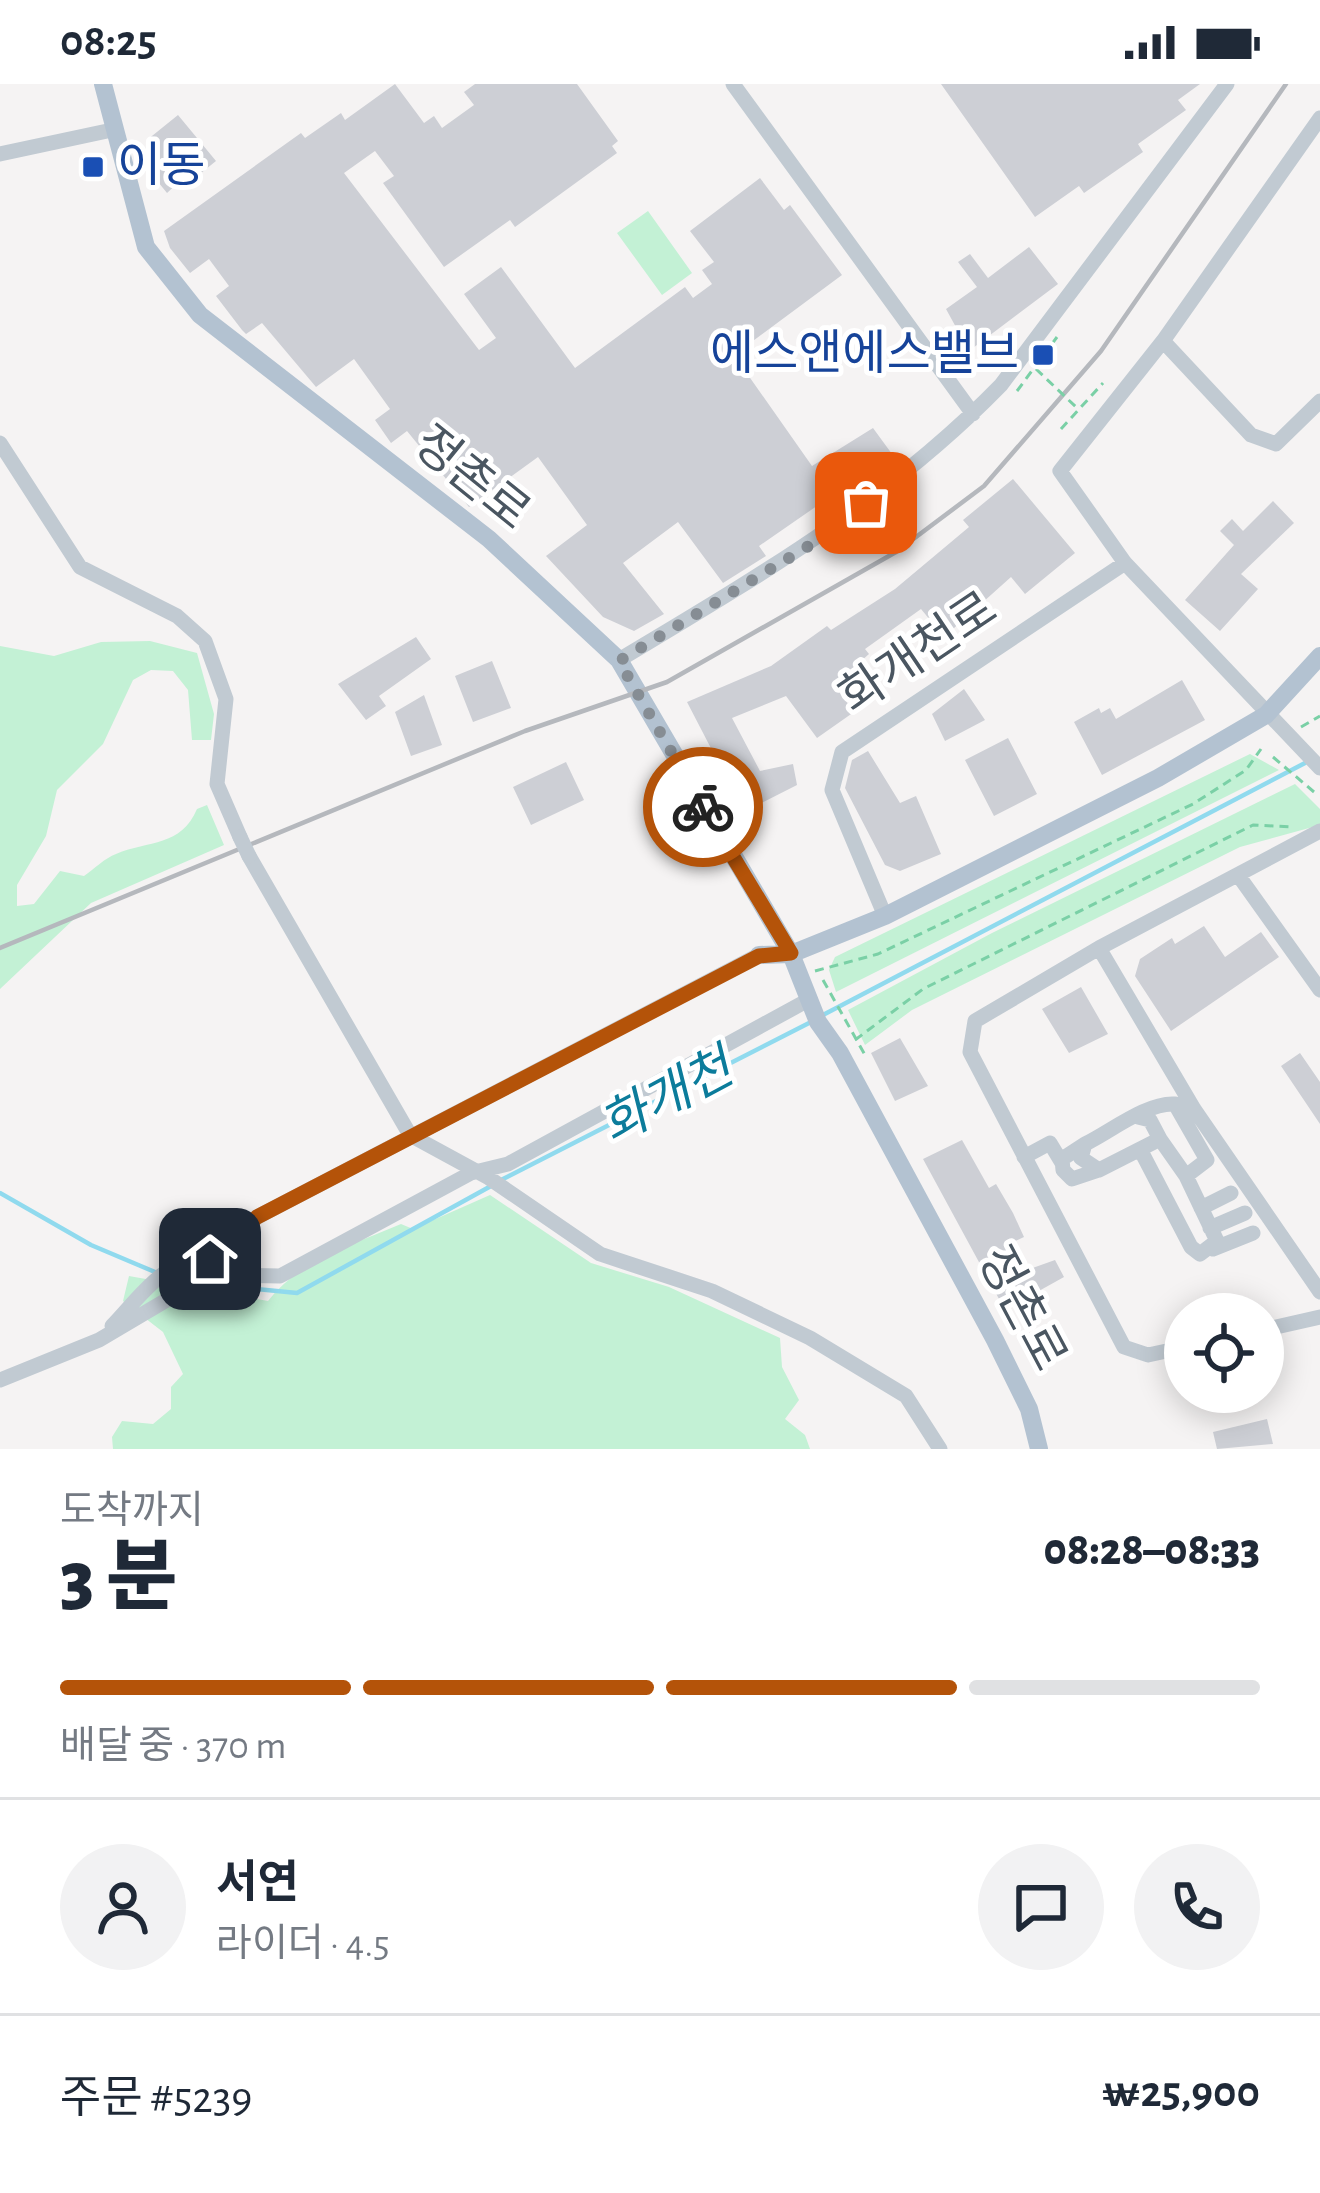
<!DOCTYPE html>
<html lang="ko">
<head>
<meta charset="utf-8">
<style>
  body { margin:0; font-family:"Alegreya Sans","Noto Sans KR",sans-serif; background:#f2f2f3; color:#1f2937; height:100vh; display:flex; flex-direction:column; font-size:45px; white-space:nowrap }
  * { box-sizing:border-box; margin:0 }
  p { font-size:39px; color:#747a83 }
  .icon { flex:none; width:66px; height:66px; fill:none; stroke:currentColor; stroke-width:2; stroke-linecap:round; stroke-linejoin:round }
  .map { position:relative; height:1365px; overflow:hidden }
  .side { display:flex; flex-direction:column; background:#fff; flex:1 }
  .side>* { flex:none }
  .fabs { position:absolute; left:1164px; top:1209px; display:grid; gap:24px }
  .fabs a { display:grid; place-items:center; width:120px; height:120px; border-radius:50%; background:#fff; box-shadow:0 6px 30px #0003; font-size:60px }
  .pin { position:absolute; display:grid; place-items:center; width:102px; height:102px; color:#fff; margin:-51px; border-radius:24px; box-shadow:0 6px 18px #0006 }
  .courier { position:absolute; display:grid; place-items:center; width:120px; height:120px; margin:-60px; border:9px solid #b45309; border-radius:50%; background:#fff; color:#222; box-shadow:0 3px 15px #0007 }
  .overview em { font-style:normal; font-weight:800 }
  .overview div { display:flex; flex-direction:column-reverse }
  .overview { display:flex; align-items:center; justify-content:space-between; height:204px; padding:0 60px }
  h1 { font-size:78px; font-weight:800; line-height:90px }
  .bar { display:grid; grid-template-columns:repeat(4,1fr); gap:18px 12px; align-content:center; height:144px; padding:0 60px }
  .bar i { height:15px; border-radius:9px; background:#e0e1e3 }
  .bar .selected { background:#b45309 }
  .bar p { grid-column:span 4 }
  .line { display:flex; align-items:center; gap:30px; padding:0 60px; border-top:3px solid #e0e1e3 }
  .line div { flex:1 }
  .round { display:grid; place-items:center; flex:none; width:126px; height:126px; border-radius:63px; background:#f2f2f3 }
  .status { display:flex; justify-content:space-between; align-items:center; height:84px; padding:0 60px; background:#fff; direction:ltr }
  .status svg { height:33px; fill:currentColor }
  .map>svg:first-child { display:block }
  .green { fill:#c3f1d5 }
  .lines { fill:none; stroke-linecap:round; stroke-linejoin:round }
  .stream { stroke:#90daee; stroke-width:4.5 }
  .building { fill:#cdcfd5 }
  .path { stroke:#7ad0a6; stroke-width:3; stroke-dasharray:9 6; stroke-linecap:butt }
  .minor { stroke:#c1cad2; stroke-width:15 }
  .major { stroke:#b3c2d1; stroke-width:18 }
  .rail { stroke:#b5b8bd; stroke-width:4.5 }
  .path-bridge { stroke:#7ad0a6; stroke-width:3; stroke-dasharray:9 6; stroke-linecap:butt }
  .minor-bridge { stroke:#c1cad2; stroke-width:15 }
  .done { stroke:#868d94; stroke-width:12; stroke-dasharray:0 21.6 }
  .route { stroke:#b45309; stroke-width:15 }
  .transit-dot { fill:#1a4fb4; stroke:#fff; stroke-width:4.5 }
  .labels { text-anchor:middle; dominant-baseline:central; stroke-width:10; stroke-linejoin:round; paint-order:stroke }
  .transit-label { font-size:48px; fill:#164399; stroke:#fff; text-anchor:start }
  .street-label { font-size:48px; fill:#4a5661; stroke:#fff }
  .water-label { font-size:51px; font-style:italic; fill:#0c7c9b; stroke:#fff }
</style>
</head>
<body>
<div class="status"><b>08:25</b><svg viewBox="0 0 49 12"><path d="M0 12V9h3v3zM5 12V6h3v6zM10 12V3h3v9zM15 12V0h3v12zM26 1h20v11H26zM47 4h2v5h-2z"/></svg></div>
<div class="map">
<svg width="1320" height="1365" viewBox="0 0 1320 1365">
  <rect width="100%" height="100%" fill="#f5f3f3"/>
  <path class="green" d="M648,127L692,189L662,211L617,149Z
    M150,557L197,569L214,630L211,656H192L188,606L173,587L151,586L133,596L103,660L57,706L46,752L17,801V822L34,820L60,787L84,792C94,785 105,774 116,770C149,756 181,763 197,725L207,721L224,761L91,819L0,905V562L54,572L101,558Z
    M1250,670L1279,686L836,908L829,886L835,873Z
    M1295,700L1320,725V741L1240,763L912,926L865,961L848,926L992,849Z
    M490,1111L591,1179L669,1203L780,1254L782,1283L799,1316L785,1335L805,1351L810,1365H113L112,1353L122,1337L153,1340L171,1325V1303L183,1290L163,1248L123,1217L129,1192L268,1217C301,1175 352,1161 401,1140L413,1145Z"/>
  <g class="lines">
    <path class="stream" d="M821,932L1305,679
      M501,1096L811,938
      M0,1109L91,1161L155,1188
      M194,1199L297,1209L491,1102"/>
  </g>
  <path class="building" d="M395,0L424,39L434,32L442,44L474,21L464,8L475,0H577L618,57L612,62L617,69L515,143L510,136L444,183L383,99L394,92L375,67L344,89L479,266L496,254L464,210L501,183L575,284L685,203L693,214L712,200L702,186L714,178L690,147L760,94L784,126L790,121L842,191L734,271L812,382L873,344L892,370L759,462L766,472L723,499L678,438L623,479L664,530L634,547L603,533L546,472L587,441L538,373L469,423L407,347L391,359L375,336L390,325L354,275L316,303L262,239L246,250L242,246L216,212L229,202L209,175L190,189L170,164L164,147L301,49L305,54L341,29L345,36Z
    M941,0H1200L1178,16L1186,26L1138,60L1143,68L1084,109L1079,102L1035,133Z
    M178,31L216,77L185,102L181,96L167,109L150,88L159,82L146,67L152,62L147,56Z
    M1029,163L1058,200L969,267L946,225L977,203L958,178L970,170L988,194Z
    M1013,395L1075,469L1025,510L1011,493L944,553L921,525L865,565L869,570L834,601L854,628L817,654L786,612L732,634L760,687L793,680L797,701L744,728L687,618L771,582L827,542L831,546L895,505L969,443L963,436Z
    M1273,417L1294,439L1241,490L1258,505L1220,547L1185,516L1234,461L1220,447L1232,435L1243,447Z
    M416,553L431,575L379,612L386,622L366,636L338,600Z
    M492,577L511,624L473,638L455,592Z
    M1182,596L1205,636L1102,691L1074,638L1099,624L1101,629L1110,624L1116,635Z
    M964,605L985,636L945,657L932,630Z
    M424,611L442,661L411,672L395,628Z
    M1008,654L1037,710L994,732L965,676Z
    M868,667L900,719L916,712L941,770L900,787L885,781L845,704L852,676Z
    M566,678L584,716L531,741L513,703Z
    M1204,842L1225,873L1261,848L1279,873L1171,947L1135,892L1140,875L1172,854L1175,860Z
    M1081,903L1108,950L1069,969L1042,925Z
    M900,954L928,1002L895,1017L871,969Z
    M1300,969L1320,998V1040L1281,982Z
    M962,1056L989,1104L996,1100L1013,1129L1024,1153L1011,1159L1027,1186L1055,1176L1064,1193L1005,1226L923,1075Z
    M1267,1335L1273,1360L1217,1365L1213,1348Z"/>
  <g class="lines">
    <path class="path" d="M1017,307L1057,253
      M1061,345L1103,299
      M1301,643L1320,632
      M1273,673L1314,708
      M815,887L878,870L1193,720L1246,686L1261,665
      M823,896L865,971
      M855,956L923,905L1253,741L1293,743"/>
    <path class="minor" d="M733,0L973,330
      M1320,34L1163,257L1060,387L1125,479L1320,684
      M0,70L112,46
      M1163,257L1251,351L1276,360L1320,317
      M0,359L80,483L177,532L205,557L226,615L217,700L240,753
      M619,576C757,493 887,418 1001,301L1227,0
      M249,772L410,1051L489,1094L600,1170L712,1207L810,1254L906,1312L940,1365
      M1238,791L1320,906
      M885,832L832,706L842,668L1125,479
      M1099,864L1194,1025L1320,1208
      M1138,1033L1150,1036L1160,1055L1099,1086L1081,1074L1085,1060C1110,1048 1147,1018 1175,1020L1207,1076L1186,1092L1160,1055
      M1085,1060L1062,1075L1063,1086L1072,1095L1099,1086
      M1141,1067L1191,1163L1200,1170L1217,1157L1186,1092
      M1024,1073L1050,1059L1062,1079
      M1201,1124L1231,1109
      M1210,1144L1245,1129
      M1213,1165L1253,1149
      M112,1242C142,1211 164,1174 210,1175L227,1191L280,1192L471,1089L508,1080L810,915
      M1263,1246L1320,1233
      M1185,1263L1148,1271L1124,1263L970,968L975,937L1099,864L1320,747
      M0,1296L99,1256L170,1214L257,1133L759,871"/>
    <path class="major" d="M103,0L146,163L200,231L489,455L619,576L791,870L818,938L840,969L995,1256L1029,1325L1039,1365
      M759,871L791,870L885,832L1158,694L1266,631L1320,572"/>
    <path class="rail" d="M0,864L525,647L667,598L896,468L984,402L1101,267L1286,0"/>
    <path class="path-bridge" d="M1036,285L1076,323"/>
    <path class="minor-bridge" d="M240,753L249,772"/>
  </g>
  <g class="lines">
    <path class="done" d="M703,723L619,577L830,449L866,419"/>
    <path class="route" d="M210,1175L257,1133L759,872L791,869L703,723"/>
  </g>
  <g class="transit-dot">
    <rect x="81" y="71" width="24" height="24" rx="6"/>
    <rect x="1031" y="259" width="24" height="24" rx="6"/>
  </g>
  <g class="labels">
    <g class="transit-label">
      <text x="117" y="83">이동</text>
      <text x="1019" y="271" text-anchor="end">에스앤에스밸브</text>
    </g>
    <g class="street-label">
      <text transform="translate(471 395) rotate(39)">정촌로</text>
      <text transform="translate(919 570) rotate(-34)">화개천로</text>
      <text transform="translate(1021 1225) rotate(62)">정촌로</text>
    </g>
    <g class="water-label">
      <text transform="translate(667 1014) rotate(-28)">화개천</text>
    </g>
  </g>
</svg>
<div class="fabs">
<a><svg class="icon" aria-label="locate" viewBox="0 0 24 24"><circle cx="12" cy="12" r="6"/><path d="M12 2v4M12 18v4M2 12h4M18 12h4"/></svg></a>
</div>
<div class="pin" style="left:866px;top:419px;background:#ea580c"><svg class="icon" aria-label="bag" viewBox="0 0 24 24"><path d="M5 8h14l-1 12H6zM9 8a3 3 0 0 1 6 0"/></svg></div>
<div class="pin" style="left:210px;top:1175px;background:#1f2937"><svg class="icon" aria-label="home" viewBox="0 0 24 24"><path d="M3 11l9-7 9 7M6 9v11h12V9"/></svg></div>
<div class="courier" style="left:703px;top:723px"><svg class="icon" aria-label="bike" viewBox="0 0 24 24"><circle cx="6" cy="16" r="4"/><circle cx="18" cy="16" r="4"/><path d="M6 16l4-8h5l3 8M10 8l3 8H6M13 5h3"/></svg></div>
</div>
<section class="side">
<div class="overview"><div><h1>3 분</h1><p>도착까지</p></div><em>08:28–08:33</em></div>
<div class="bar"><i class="selected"></i><i class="selected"></i><i class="selected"></i><i></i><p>배달 중 · 370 m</p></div>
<div class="line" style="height:216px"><a class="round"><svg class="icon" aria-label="person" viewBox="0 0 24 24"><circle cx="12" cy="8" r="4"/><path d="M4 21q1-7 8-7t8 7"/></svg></a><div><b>서연</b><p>라이더 · 4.5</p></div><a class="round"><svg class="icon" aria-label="chat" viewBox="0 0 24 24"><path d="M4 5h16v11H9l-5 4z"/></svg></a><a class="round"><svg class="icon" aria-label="phone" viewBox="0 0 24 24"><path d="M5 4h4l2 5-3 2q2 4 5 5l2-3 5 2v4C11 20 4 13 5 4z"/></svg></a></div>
<div class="line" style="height:156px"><div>주문 #5239</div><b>₩25,900</b></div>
</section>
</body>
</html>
